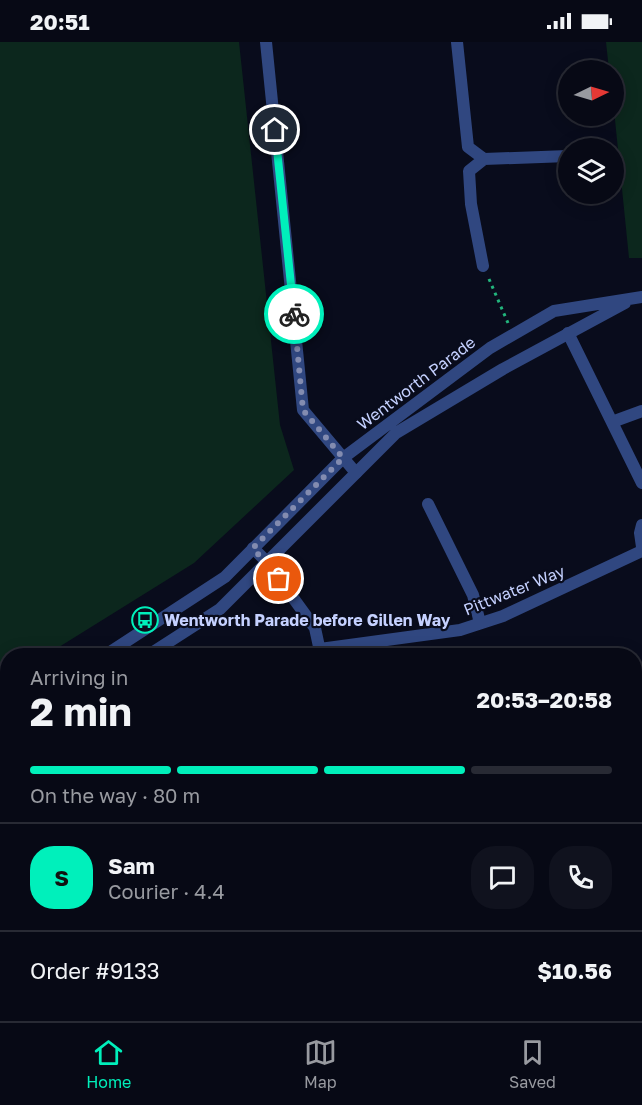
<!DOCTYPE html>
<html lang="en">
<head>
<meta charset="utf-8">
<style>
  body { margin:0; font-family:"Golos Text",sans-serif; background:#10121e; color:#f1f3f6; height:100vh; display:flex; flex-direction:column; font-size:22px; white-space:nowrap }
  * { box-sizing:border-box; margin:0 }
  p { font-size:20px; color:#989aa0 }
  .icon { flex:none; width:33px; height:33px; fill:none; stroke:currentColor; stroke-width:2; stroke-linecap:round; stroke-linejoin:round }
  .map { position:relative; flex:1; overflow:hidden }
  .sheet { position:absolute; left:0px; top:606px; width:642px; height:374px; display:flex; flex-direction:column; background:#070915; border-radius:24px 24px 0 0; box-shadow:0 3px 15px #0003,0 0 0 2px #282a34 }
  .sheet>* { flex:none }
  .needle { width:39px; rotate:85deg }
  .controls { position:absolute; left:558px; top:18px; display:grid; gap:12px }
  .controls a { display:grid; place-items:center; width:66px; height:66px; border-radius:50%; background:#070915; box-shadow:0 3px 15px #0003,0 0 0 2px #282a34; font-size:30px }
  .pin { position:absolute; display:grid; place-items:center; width:51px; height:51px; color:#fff; margin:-26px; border:3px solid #fff; border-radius:50%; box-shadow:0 2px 6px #0007 }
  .courier { position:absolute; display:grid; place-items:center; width:60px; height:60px; margin:-30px; border:4px solid #00f0bb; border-radius:50%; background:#fff; color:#222; box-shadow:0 2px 8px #0007 }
  .overview em { font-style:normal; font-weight:700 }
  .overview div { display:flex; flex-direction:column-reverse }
  .overview { display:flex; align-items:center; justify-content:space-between; height:102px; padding:0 30px }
  h1 { font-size:39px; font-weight:700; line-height:45px }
  .bar { display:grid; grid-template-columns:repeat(4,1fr); gap:9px 6px; align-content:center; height:72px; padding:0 30px }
  .bar i { height:8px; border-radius:4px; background:#282a34 }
  .bar .active { background:#00f0bb }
  .bar p { grid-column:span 4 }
  .line { display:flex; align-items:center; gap:15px; padding:0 30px; border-top:2px solid #282a34 }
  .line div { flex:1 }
  .round { display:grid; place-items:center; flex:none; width:63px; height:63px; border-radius:24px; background:#10121e }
  .status { display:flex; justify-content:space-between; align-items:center; height:42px; padding:0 30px; background:#070915; direction:ltr }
  .status svg { height:16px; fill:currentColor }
  .dock { display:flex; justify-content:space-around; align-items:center; height:84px; border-top:2px solid #282a34; background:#070915; font-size:16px; color:#989aa0 }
  .dock a { display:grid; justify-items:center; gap:3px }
  .dock .active { color:#00f0bb }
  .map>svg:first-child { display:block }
  .green { fill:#0c271d }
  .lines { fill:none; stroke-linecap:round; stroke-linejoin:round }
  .path { stroke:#22b67d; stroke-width:3; stroke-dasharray:3 4.5; stroke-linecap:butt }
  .minor { stroke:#304780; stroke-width:12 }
  .tertiary { stroke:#304780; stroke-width:12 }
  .done { stroke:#838cb0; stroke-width:6; stroke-dasharray:0 10.8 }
  .route { stroke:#00f0bb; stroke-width:8 }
  .labels { text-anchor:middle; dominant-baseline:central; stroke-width:4.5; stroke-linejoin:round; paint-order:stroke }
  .street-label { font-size:16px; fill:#c5d1ff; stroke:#090c1c }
  .poi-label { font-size:16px; font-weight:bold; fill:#c5d1ff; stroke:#090c1c; text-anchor:start }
</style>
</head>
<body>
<div class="status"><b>20:51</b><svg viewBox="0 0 49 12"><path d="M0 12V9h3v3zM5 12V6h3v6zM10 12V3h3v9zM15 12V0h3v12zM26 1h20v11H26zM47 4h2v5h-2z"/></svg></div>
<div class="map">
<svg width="642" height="979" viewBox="0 0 642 979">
  <rect width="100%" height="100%" fill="#090c1c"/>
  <path class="green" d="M0,0H239L280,383L294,428L194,521L59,605L40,613L8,614L7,629L0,633Z
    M606,0H642V216H629L614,68V28H609Z
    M67,972H127L125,979H65Z
    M491,972H587L582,979H491Z"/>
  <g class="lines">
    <path class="path" d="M489,237L508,281
      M494,979L495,972"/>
    <path class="minor" d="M266,0L303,368L356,431
      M457,0L468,105L484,117L568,114
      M483,224L471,162L469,129L484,117
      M568,291L642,441
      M612,380L642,369
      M428,462L473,553L480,581
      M642,483L640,491L642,505
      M253,506L267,520L315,586L321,614
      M320,607L460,588L503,574L642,509
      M0,825L8,822
      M55,979L57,972
      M133,979L135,972
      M337,979L339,972
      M424,979L425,972
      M589,979L592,972"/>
    <path class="tertiary" d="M104,614L225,535L343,416L490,306L554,269L642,255
      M147,614L220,567L396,391L503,327L625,261
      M0,677L8,673
      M0,701L8,698"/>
  </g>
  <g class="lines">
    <path class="done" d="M279,537L253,506L343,416L303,368L294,272"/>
    <path class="route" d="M275,88L294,272"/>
  </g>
  <defs>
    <g id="bus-ring" transform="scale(1.35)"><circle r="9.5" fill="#090c1c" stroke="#00f0bb" stroke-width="1.5"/><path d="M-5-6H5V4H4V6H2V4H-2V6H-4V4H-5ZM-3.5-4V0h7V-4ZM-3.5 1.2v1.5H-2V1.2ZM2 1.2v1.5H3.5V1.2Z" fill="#00f0bb"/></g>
  </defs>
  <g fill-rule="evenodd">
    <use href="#bus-ring" x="145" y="578"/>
  </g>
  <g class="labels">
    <g class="street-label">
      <text transform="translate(416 341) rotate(-37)">Wentworth Parade</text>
      <text transform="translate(514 548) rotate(-22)">Pittwater Way</text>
    </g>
    <g class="poi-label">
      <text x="164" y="578">Wentworth Parade before Gillen Way</text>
    </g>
  </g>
</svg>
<div class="controls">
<a><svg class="needle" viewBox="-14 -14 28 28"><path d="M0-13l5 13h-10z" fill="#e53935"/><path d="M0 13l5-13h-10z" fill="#989aa0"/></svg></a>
<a><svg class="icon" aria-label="layers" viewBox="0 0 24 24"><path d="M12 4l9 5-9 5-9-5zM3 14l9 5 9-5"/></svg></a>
</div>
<div class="pin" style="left:279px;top:537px;background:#ea580c"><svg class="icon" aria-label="bag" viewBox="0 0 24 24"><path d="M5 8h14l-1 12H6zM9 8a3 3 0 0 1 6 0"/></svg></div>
<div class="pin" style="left:275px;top:88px;background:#1f2937"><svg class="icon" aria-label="home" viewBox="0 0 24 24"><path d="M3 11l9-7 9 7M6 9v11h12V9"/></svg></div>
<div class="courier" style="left:294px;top:272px"><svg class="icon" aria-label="bike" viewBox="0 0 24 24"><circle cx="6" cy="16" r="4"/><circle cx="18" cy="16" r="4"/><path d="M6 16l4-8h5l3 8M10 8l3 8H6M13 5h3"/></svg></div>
<section class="sheet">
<div class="overview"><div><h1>2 min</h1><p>Arriving in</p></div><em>20:53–20:58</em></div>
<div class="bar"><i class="active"></i><i class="active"></i><i class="active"></i><i></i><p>On the way · 80 m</p></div>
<div class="line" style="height:108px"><b class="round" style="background:#00f0bb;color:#111">S</b><div><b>Sam</b><p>Courier · 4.4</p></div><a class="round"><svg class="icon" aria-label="chat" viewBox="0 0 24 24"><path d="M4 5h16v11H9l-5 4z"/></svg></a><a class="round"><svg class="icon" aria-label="phone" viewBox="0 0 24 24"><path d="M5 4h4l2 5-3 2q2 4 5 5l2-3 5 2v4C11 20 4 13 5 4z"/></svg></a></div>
<div class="line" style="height:78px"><div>Order #9133</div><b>$10.56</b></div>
</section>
</div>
<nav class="dock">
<a class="active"><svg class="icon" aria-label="home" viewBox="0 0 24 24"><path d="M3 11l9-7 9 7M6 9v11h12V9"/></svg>Home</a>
<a><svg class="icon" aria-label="map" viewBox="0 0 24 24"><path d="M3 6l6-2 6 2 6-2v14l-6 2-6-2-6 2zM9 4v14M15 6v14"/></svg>Map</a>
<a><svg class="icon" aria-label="saved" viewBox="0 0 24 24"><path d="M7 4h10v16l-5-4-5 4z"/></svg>Saved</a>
</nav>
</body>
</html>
